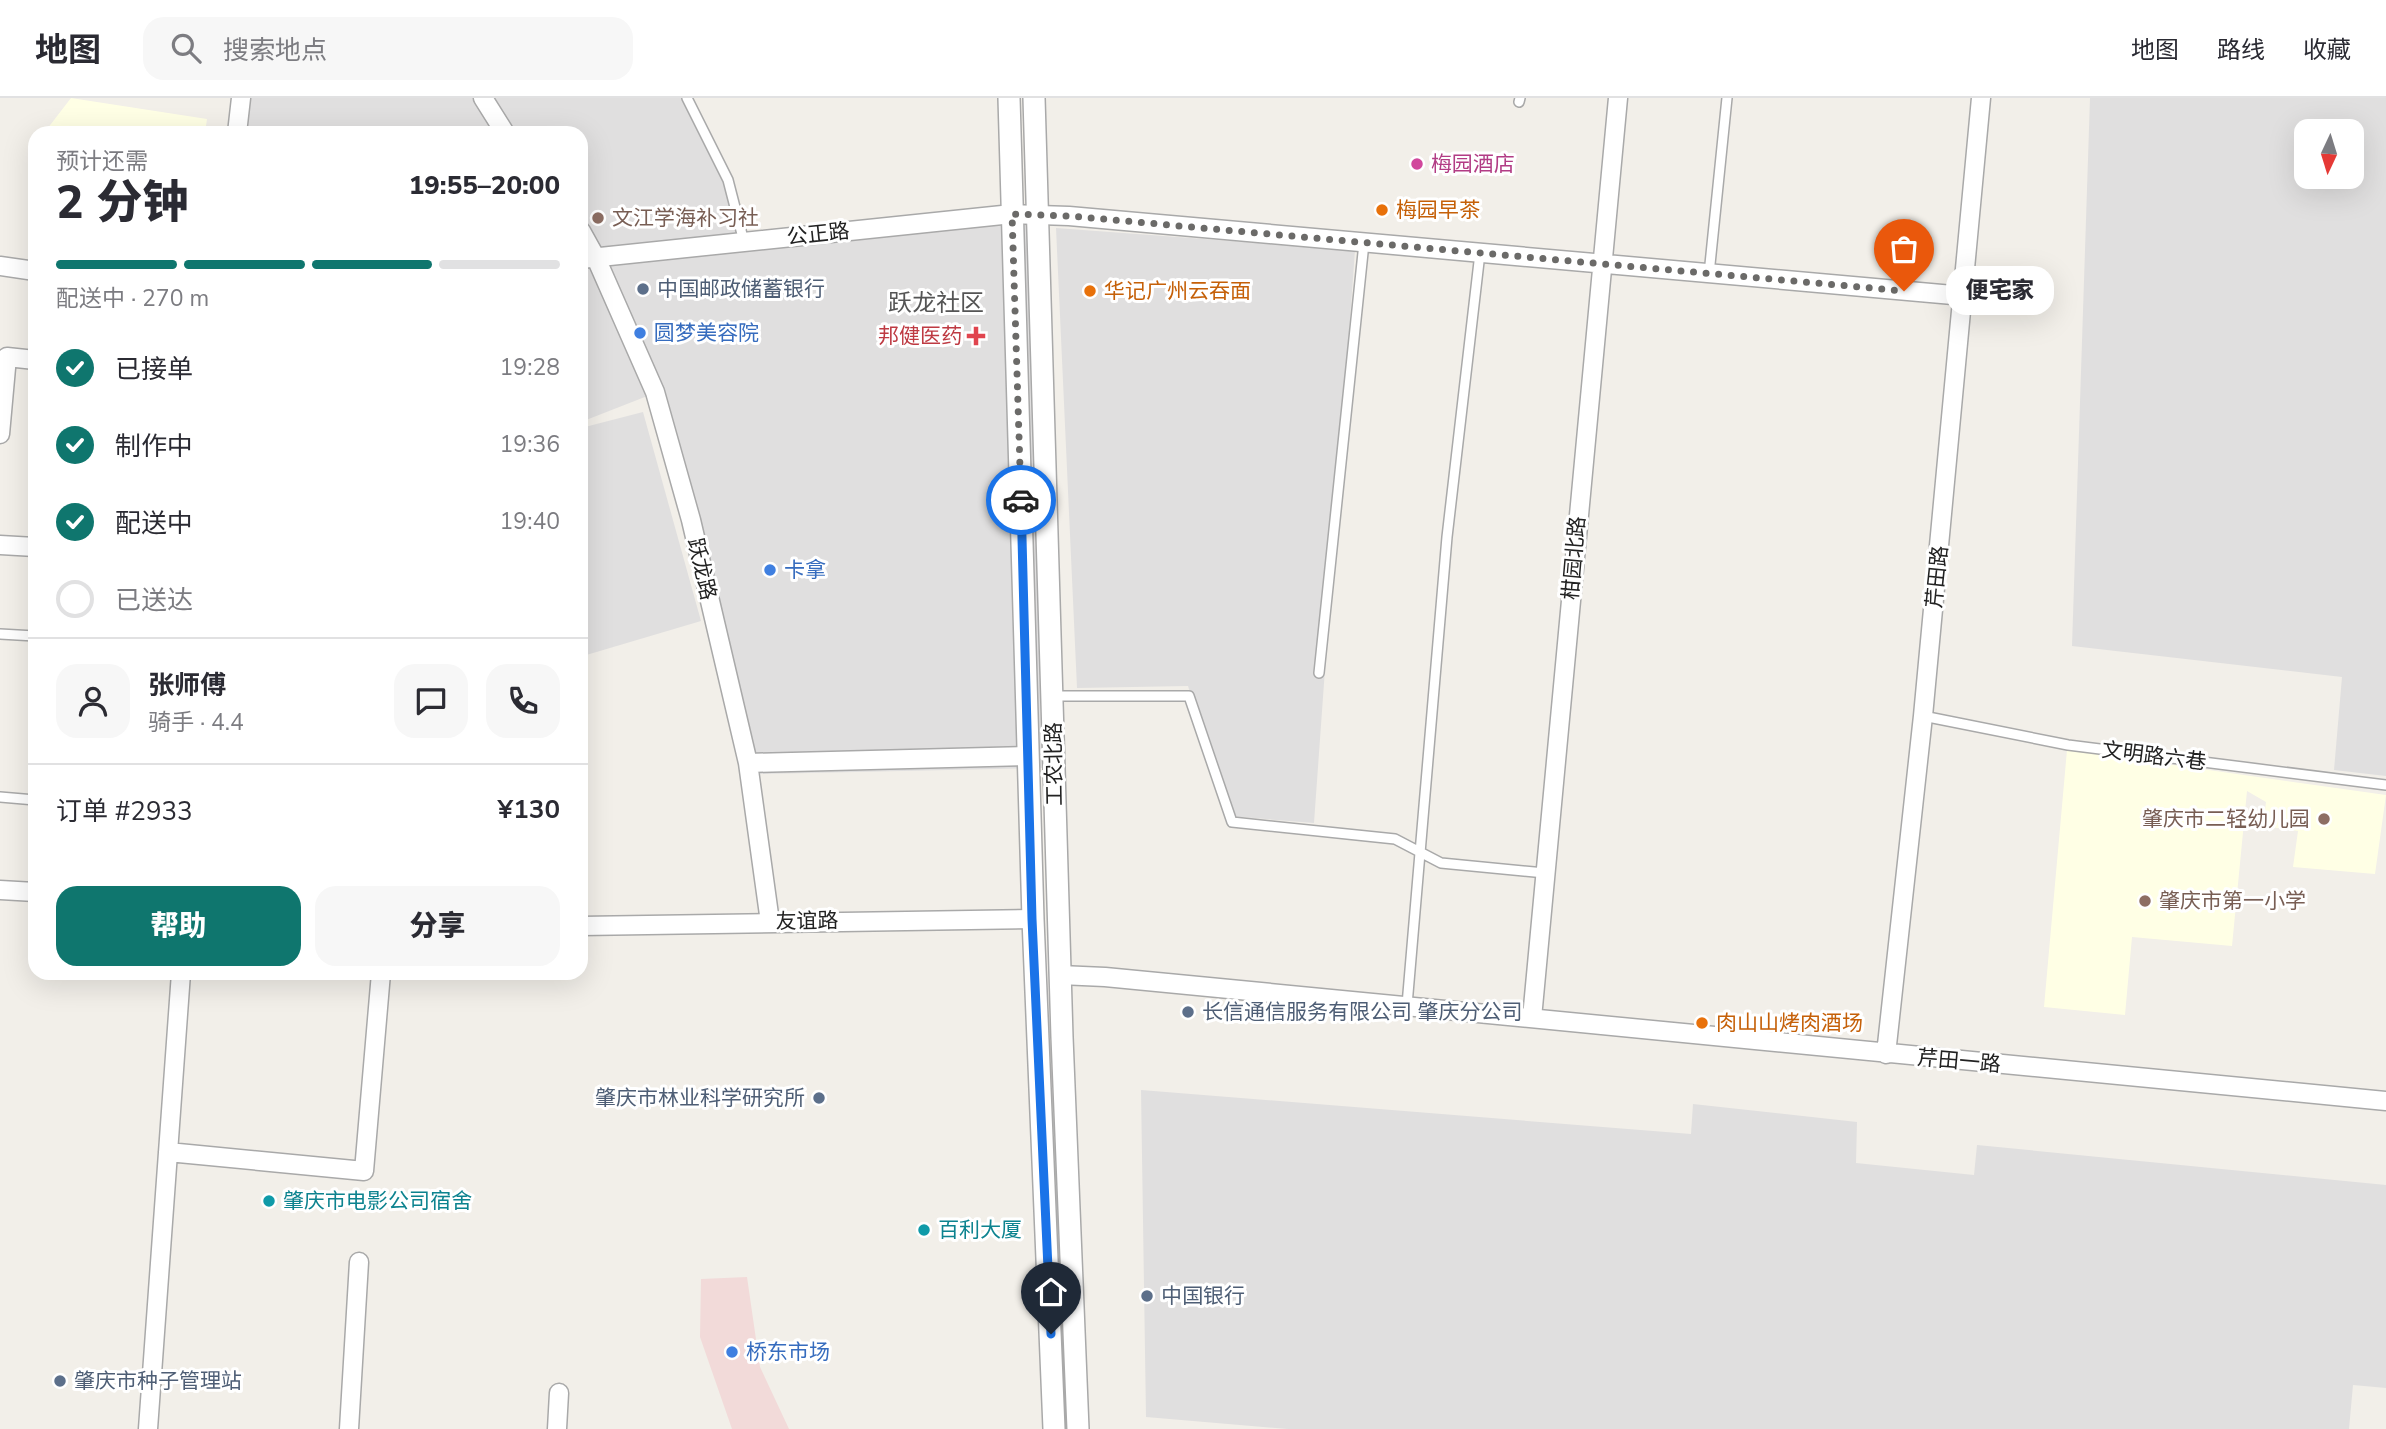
<!DOCTYPE html>
<html lang="zh">
<head>
<meta charset="utf-8">
<style>
  body { margin:0; font-family:"Nunito Sans","Noto Sans SC",sans-serif; background:#f7f7f7; color:#2b2b33; height:100vh; display:flex; flex-direction:column; font-size:26px; white-space:nowrap }
  * { box-sizing:border-box; margin:0 }
  p { font-size:23px; color:#7c7c81 }
  .icon { flex:none; width:38px; height:38px; fill:none; stroke:currentColor; stroke-width:2; stroke-linecap:round; stroke-linejoin:round }
  .map { position:relative; flex:1; overflow:hidden }
  .sheet { position:absolute; left:28px; top:28px; width:560px; height:854px; display:flex; flex-direction:column; background:#fff; border-radius:21px; box-shadow:0 7px 28px #0002 }
  .sheet>* { flex:none }
  .needle { width:46px; rotate:184deg }
  .fabs { position:absolute; left:2294px; top:21px; display:grid; gap:14px }
  .fabs a { display:grid; place-items:center; width:70px; height:70px; border-radius:14px; background:#fff; box-shadow:0 7px 28px #0002; font-size:35px }
  .pin { position:absolute; display:grid; place-items:center; width:60px; height:60px; color:#fff; margin:-72px -30px; border-radius:50% 50% 50% 0; rotate:-45deg; box-shadow:0 0 7px #0007 }
  .pin .icon { rotate:45deg }
  .courier { position:absolute; display:grid; place-items:center; width:70px; height:70px; margin:-35px; border:5px solid #1a73e8; border-radius:50%; background:#fff; color:#222; box-shadow:0 2px 9px #0007 }
  .bubble { position:absolute; height:49px; border-radius:21px; background:#fff; box-shadow:0 7px 28px #0002; font-size:23px; font-weight:800; line-height:49px; text-align:center }
  .overview em { font-style:normal; font-weight:800 }
  .overview div { display:flex; flex-direction:column-reverse }
  .overview { display:flex; align-items:center; justify-content:space-between; height:119px; padding:0 28px }
  h1 { font-size:46px; font-weight:800; line-height:52px }
  .bar { display:grid; grid-template-columns:repeat(4,1fr); gap:10px 7px; align-content:center; height:84px; padding:0 28px }
  .bar i { height:9px; border-radius:5px; background:#e1e1e2 }
  .bar .current { background:#0f766e }
  .bar p { grid-column:span 4 }
  .line { display:flex; align-items:center; gap:18px; padding:0 28px; border-top:2px solid #e1e1e2 }
  .line div { flex:1 }
  .round { display:grid; place-items:center; flex:none; width:74px; height:74px; border-radius:21px; background:#f7f7f7 }
  ol { padding:0 28px; list-style:none }
  li { display:flex; align-items:center; gap:21px; height:77px }
  li p { margin-inline-start:auto }
  li .icon { padding:7px; border-radius:50%; background:#0f766e; color:#fff; stroke-width:4 }
  li:last-child { color:#7c7c81 }
  li i { width:38px; height:38px; border:4px solid #e1e1e2; border-radius:50% }
  .action { display:flex; gap:14px; margin-top:auto; padding:14px 28px }
  .action a { flex:1; height:80px; border-radius:21px; background:#0f766e; color:#fff; font-size:28px; font-weight:800; line-height:80px; text-align:center }
  .action a+a { background:#f7f7f7; color:#2b2b33 }
  header { display:flex; align-items:center; gap:42px; box-sizing:border-box; height:98px; padding:0 35px; background:#fff; border-bottom:2px solid #e1e1e2 }
  header strong { font-size:33px }
  nav { display:flex; gap:38px; margin-inline-start:auto; font-size:24px }
  .search { width:490px; height:63px; background:#f7f7f7; display:flex; align-items:center; gap:18px; box-sizing:border-box; padding:0 24px; border-radius:21px; color:#7c7c81; font-size:26px }
  .map>svg:first-child { display:block }
  .residential { fill:#e0dfdf; fill-rule:evenodd }
  .commercial { fill:#f2dad9 }
  .education { fill:#ffffe5 }
  .lines { fill:none; stroke-linecap:round; stroke-linejoin:round }
  .service-casing { stroke:#a9a9a9; stroke-width:12 }
  .minor-casing { stroke:#a9a9a9; stroke-width:21 }
  .tertiary-casing { stroke:#a9a9a9; stroke-width:24 }
  .service { stroke:#fff; stroke-width:9 }
  .minor { stroke:#fff; stroke-width:18 }
  .tertiary { stroke:#fff; stroke-width:21 }
  .done { stroke:#6b6a68; stroke-width:7; stroke-dasharray:0 12.6 }
  .route { stroke:#1a73e8; stroke-width:9 }
  .hotel-dot { fill:#d1479c; stroke:#fff; stroke-width:2.5 }
  .food-dot { fill:#e8710a; stroke:#fff; stroke-width:2.5 }
  .education-dot { fill:#8d6e63; stroke:#fff; stroke-width:2.5 }
  .service-dot { fill:#5c6f8a; stroke:#fff; stroke-width:2.5 }
  .shop-dot { fill:#3f7fe0; stroke:#fff; stroke-width:2.5 }
  .health-dot { fill:#e0444e; stroke:#fff; stroke-width:2.5 }
  .culture-dot { fill:#0f9aa8; stroke:#fff; stroke-width:2.5 }
  .labels { text-anchor:middle; dominant-baseline:central; stroke-width:6; stroke-linejoin:round; paint-order:stroke }
  .hotel-label { font-size:21px; fill:#b23c85; stroke:#fff; text-anchor:start }
  .food-label { font-size:21px; fill:#c56008; stroke:#fff; text-anchor:start }
  .education-label { font-size:21px; fill:#785e54; stroke:#fff; text-anchor:start }
  .street-label { font-size:21px; fill:#222; stroke:#fff }
  .service-label { font-size:21px; fill:#4e5e75; stroke:#fff; text-anchor:start }
  .shop-label { font-size:21px; fill:#366cbe; stroke:#fff; text-anchor:start }
  .health-label { font-size:21px; fill:#be3a42; stroke:#fff; text-anchor:end }
  .culture-label { font-size:21px; fill:#0d838f; stroke:#fff; text-anchor:start }
  .quarter-label { font-size:24px; fill:#555; stroke:#fff }
</style>
</head>
<body>
<header>
<strong>地图</strong>
<div class="search"><svg class="icon" aria-label="search" viewBox="0 0 24 24"><circle cx="10" cy="10" r="6"/><path d="M15 15l6 6"/></svg>搜索地点</div>
<nav><a>地图</a><a>路线</a><a>收藏</a></nav>
</header>
<div class="map">
<svg width="2386" height="1331" viewBox="0 0 2386 1331">
  <rect width="100%" height="100%" fill="#f2efe9"/>
  <path class="residential" d="M241,0H687L728,82L745,144L1028,116L1042,670L757,676L692,391L655,295L581,324V35H237Z
    M2090,0H2386V678L2334,672L2342,579L2072,548ZM2306,33H2352V79H2306Z
    M1056,130L1355,152L1314,725L1229,718L1188,588L1077,590Z
    M643,314L701,523L583,558L581,330Z
    M1141,992L1691,1036L1693,1006L1857,1024L1856,1065L1974,1077L1977,1047L2386,1087V1290L2353,1287L2349,1331H1288L1146,1319Z"/>
  <path class="commercial" d="M747,1179L760,1269L789,1331H732L700,1239L701,1181Z"/>
  <path class="education" d="M71,0L207,21L205,35H44Z
    M2067,652L2386,697L2375,776L2293,769L2298,733L2263,728L2266,704L2247,693L2232,848L2132,839L2125,917L2044,909Z"/>
  <g class="lines">
    <g class="service-casing">
      <path id="service" d="M687,0L728,82L744,144
        M1519,4L1520,0
        M1709,176L1727,0
        M0,536L35,538
        M1319,575L1364,145
        M1052,598H1189L1232,724L1395,741L1441,765L1545,775
        M1923,618L2068,647L2386,687
        M0,699L35,702
        M1407,907L1447,439L1480,155"/>
    </g>
    <g class="minor-casing">
      <path id="minor" d="M483,0L505,35
        M237,35L241,0
        M581,133L596,160L655,294L691,422L748,665L770,824
        M581,161L1012,116L1069,118L1964,198
        M0,168L35,173
        M0,336L7,259L35,262
        M0,447L35,449
        M748,665L1028,658
        M0,792L35,794
        M581,828L1033,821
        M1060,877L1105,879L2386,1003
        M1532,920L1618,0
        M1886,956L1923,618L1981,0
        M168,1054L364,1073L381,875
        M148,1331L181,875
        M349,1331L359,1164
        M557,1331L559,1295"/>
    </g>
    <g class="tertiary-casing">
      <path id="tertiary" d="M1009,0L1033,821L1054,1331
        M1034,0L1062,939L1078,1331"/>
    </g>
    <use href="#service" class="service"/>
    <use href="#minor" class="minor"/>
    <use href="#tertiary" class="tertiary"/>
  </g>
  <g class="lines">
    <path class="done" d="M1021,402L1012,116L1069,118L1904,193"/>
    <path class="route" d="M1021,402L1032,821L1051,1236"/>
  </g>
  <circle class="hotel-dot" cx="1417" cy="66" r="7"/>
  <g class="food-dot">
    <circle cx="1382" cy="112" r="7"/>
    <circle cx="1090" cy="193" r="7"/>
    <circle cx="1702" cy="925" r="7"/>
  </g>
  <g class="education-dot">
    <circle cx="598" cy="120" r="7"/>
    <circle cx="2324" cy="721" r="7"/>
    <circle cx="2145" cy="803" r="7"/>
  </g>
  <g class="service-dot">
    <circle cx="643" cy="191" r="7"/>
    <circle cx="1188" cy="914" r="7"/>
    <circle cx="819" cy="1000" r="7"/>
    <circle cx="1147" cy="1198" r="7"/>
    <circle cx="60" cy="1283" r="7"/>
  </g>
  <g class="shop-dot">
    <circle cx="640" cy="235" r="7"/>
    <circle cx="770" cy="472" r="7"/>
    <circle cx="732" cy="1254" r="7"/>
  </g>
  <path class="health-dot" d="M972.5 227.5h7v7h7v7h-7v7h-7v-7h-7v-7h7z"/>
  <g class="culture-dot">
    <circle cx="269" cy="1103" r="7"/>
    <circle cx="924" cy="1132" r="7"/>
  </g>
  <g class="labels">
    <g class="hotel-label">
      <text x="1431" y="66">梅园酒店</text>
    </g>
    <g class="food-label">
      <text x="1396" y="112">梅园早茶</text>
      <text x="1104" y="193">华记广州云吞面</text>
      <text x="1716" y="925">肉山山烤肉酒场</text>
    </g>
    <g class="education-label">
      <text x="612" y="120">文江学海补习社</text>
      <text x="2310" y="721" text-anchor="end">肇庆市二轻幼儿园</text>
      <text x="2159" y="803">肇庆市第一小学</text>
    </g>
    <g class="street-label">
      <text transform="translate(818 136) rotate(-6)">公正路</text>
      <text transform="translate(1574 460) rotate(-85)">柑园北路</text>
      <text transform="translate(702 471) rotate(77)">跃龙路</text>
      <text transform="translate(1937 479) rotate(-84)">芹田路</text>
      <text transform="translate(2154 658) rotate(7)">文明路六巷</text>
      <text transform="translate(1054 666) rotate(-91)">工农北路</text>
      <text transform="translate(807 823) rotate(-1)">友谊路</text>
      <text transform="translate(1959 963) rotate(5)">芹田一路</text>
    </g>
    <g class="service-label">
      <text x="657" y="191">中国邮政储蓄银行</text>
      <text x="1202" y="914">长信通信服务有限公司 肇庆分公司</text>
      <text x="805" y="1000" text-anchor="end">肇庆市林业科学研究所</text>
      <text x="1161" y="1198">中国银行</text>
      <text x="74" y="1283">肇庆市种子管理站</text>
    </g>
    <g class="shop-label">
      <text x="654" y="235">圆梦美容院</text>
      <text x="784" y="472">卡拿</text>
      <text x="746" y="1254">桥东市场</text>
    </g>
    <g class="health-label">
      <text x="962" y="238">邦健医药</text>
    </g>
    <g class="culture-label">
      <text x="283" y="1103">肇庆市电影公司宿舍</text>
      <text x="938" y="1132">百利大厦</text>
    </g>
    <g class="quarter-label">
      <text x="936" y="205">跃龙社区</text>
    </g>
  </g>
</svg>
<div class="fabs">
<a><svg class="needle" viewBox="-14 -14 28 28"><path d="M0-13l5 13h-10z" fill="#e53935"/><path d="M0 13l5-13h-10z" fill="#7c7c81"/></svg></a>
</div>
<div class="pin" style="left:1904px;top:193px;background:#ea580c"><svg class="icon" aria-label="bag" viewBox="0 0 24 24"><path d="M5 8h14l-1 12H6zM9 8a3 3 0 0 1 6 0"/></svg></div>
<div class="pin" style="left:1051px;top:1236px;background:#1f2937"><svg class="icon" aria-label="home" viewBox="0 0 24 24"><path d="M3 11l9-7 9 7M6 9v11h12V9"/></svg></div>
<div class="courier" style="left:1021px;top:402px"><svg class="icon" aria-label="car" viewBox="0 0 24 24"><path d="M5 17H2v-5l4-1 3-4h7l3 4 3 1v5h-3M9 17h6M6 11h13"/><circle cx="7" cy="17" r="2"/><circle cx="17" cy="17" r="2"/></svg></div>
<div class="bubble" style="left:1946px;top:168px;width:108px">便宅家</div>
<section class="sheet">
<div class="overview"><div><h1>2 分钟</h1><p>预计还需</p></div><em>19:55–20:00</em></div>
<div class="bar"><i class="current"></i><i class="current"></i><i class="current"></i><i></i><p>配送中 · 270 m</p></div>
<ol>
<li><svg class="icon" aria-label="check" viewBox="0 0 24 24"><path d="M5 12l5 5 9-10"/></svg>已接单<p>19:28</p></li>
<li><svg class="icon" aria-label="check" viewBox="0 0 24 24"><path d="M5 12l5 5 9-10"/></svg>制作中<p>19:36</p></li>
<li><svg class="icon" aria-label="check" viewBox="0 0 24 24"><path d="M5 12l5 5 9-10"/></svg>配送中<p>19:40</p></li>
<li><i></i>已送达</li>
</ol>
<div class="line" style="height:126px"><a class="round"><svg class="icon" aria-label="person" viewBox="0 0 24 24"><circle cx="12" cy="8" r="4"/><path d="M4 21q1-7 8-7t8 7"/></svg></a><div><b>张师傅</b><p>骑手 · 4.4</p></div><a class="round"><svg class="icon" aria-label="chat" viewBox="0 0 24 24"><path d="M4 5h16v11H9l-5 4z"/></svg></a><a class="round"><svg class="icon" aria-label="phone" viewBox="0 0 24 24"><path d="M5 4h4l2 5-3 2q2 4 5 5l2-3 5 2v4C11 20 4 13 5 4z"/></svg></a></div>
<div class="line" style="height:91px"><div>订单 #2933</div><b>¥130</b></div>
<div class="action"><a>帮助</a><a>分享</a></div>
</section>
</div>
</body>
</html>
